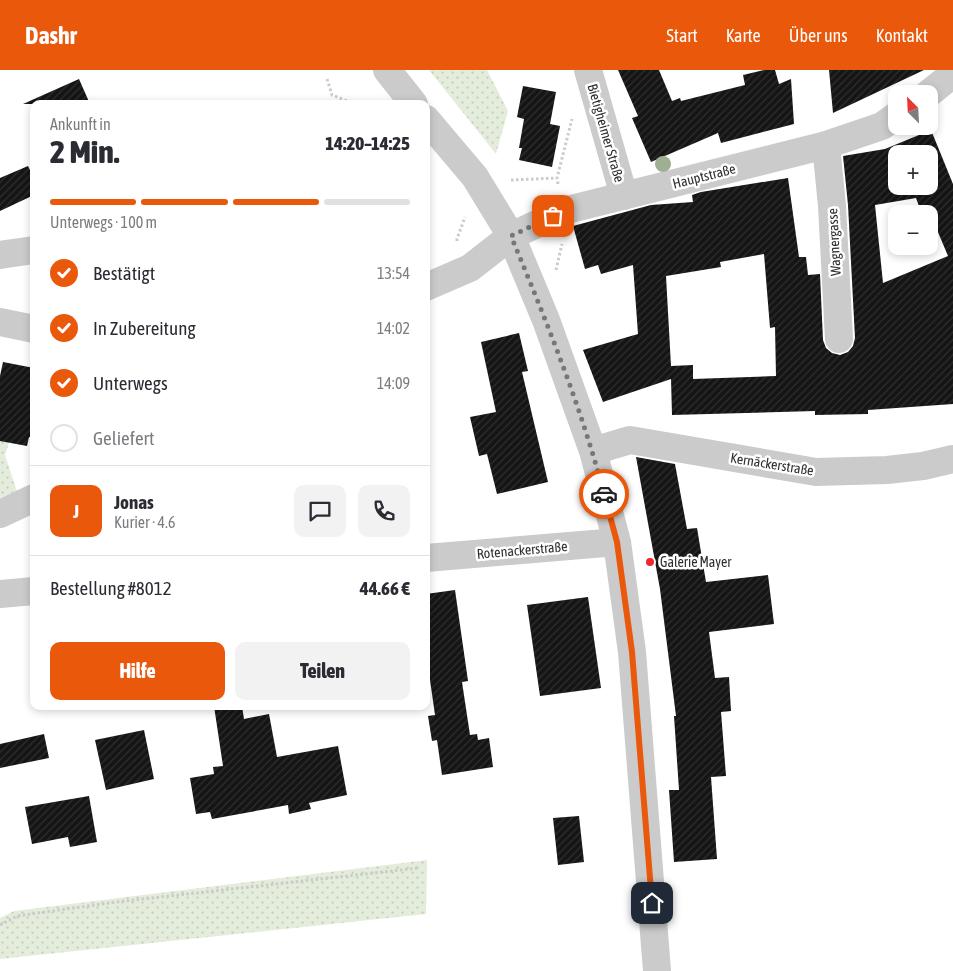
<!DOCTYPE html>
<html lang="de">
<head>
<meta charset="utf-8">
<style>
  body { margin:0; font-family:"Asap Condensed",sans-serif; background:#f2f2f3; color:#2b2b33; height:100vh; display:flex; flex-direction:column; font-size:19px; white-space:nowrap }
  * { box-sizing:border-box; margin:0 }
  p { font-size:16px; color:#7c7c81 }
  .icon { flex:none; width:28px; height:28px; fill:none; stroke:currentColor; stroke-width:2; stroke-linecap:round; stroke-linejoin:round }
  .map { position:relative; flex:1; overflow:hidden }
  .sheet { position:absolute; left:30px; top:30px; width:400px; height:610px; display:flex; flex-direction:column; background:#fff; border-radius:10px; box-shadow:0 2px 8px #0003 }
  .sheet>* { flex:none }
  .needle { width:32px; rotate:336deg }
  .tools { position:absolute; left:888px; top:15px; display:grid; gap:10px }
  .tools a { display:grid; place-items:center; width:50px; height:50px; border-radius:10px; background:#fff; box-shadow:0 2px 8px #0003; font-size:25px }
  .pin { position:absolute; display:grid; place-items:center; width:42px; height:42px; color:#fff; margin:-21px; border-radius:10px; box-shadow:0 2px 8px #0006 }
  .courier { position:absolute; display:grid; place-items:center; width:50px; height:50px; margin:-25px; border:4px solid #ea580c; border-radius:50%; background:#fff; color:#222; box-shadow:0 1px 6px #0007 }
  .overview em { font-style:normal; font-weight:800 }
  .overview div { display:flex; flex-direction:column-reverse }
  .overview { display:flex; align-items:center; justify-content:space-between; height:85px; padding:0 20px }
  h1 { font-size:32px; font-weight:800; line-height:38px }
  .bar { display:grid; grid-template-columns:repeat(4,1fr); gap:8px 5px; align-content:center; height:60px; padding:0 20px }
  .bar i { height:6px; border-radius:4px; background:#e1e1e2 }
  .bar .current { background:#ea580c }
  .bar p { grid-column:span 4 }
  .line { display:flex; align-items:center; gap:12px; padding:0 20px; border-top:1px solid #e1e1e2 }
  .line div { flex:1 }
  .round { display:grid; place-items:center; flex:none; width:52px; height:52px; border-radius:10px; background:#f2f2f3 }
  ol { padding:0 20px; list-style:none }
  li { display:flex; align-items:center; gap:15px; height:55px }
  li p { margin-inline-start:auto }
  li .icon { padding:5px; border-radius:50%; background:#ea580c; color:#fff; stroke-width:4 }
  li:last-child { color:#7c7c81 }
  li i { width:28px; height:28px; border:2px solid #e1e1e2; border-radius:50% }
  .cta { display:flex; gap:10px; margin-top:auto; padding:10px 20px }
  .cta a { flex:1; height:58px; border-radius:10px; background:#ea580c; color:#fff; font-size:20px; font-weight:800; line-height:58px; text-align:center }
  .cta a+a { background:#f2f2f3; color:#2b2b33 }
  header { display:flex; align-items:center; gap:30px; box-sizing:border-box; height:70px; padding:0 25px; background:#ea580c; color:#fff }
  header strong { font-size:24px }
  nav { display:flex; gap:28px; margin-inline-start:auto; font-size:18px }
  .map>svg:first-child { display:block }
  .grass { fill:url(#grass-dots) }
  .building { fill:url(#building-hatch); fill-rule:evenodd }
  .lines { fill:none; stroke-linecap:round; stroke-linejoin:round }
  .path { stroke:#cbcbcb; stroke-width:3; stroke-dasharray:2.5 2.5; stroke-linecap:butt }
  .minor { stroke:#cbcbcb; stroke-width:28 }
  .tree { fill:#9eaf92 }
  .done { stroke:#777; stroke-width:5; stroke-dasharray:0 9 }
  .route { stroke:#ea580c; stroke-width:6 }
  .poi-dot { fill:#ee282c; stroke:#fff; stroke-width:2 }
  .labels { text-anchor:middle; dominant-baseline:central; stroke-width:5; stroke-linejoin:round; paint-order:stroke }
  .street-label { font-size:14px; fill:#2e2e2e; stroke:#fff }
  .poi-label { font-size:14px; fill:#2e2e2e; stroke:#fff; text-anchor:start }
</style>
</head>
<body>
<header>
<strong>Dashr</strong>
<nav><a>Start</a><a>Karte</a><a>Über uns</a><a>Kontakt</a></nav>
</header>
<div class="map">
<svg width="953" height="901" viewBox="0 0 953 901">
  <defs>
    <pattern id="grass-dots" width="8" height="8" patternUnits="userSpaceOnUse" patternTransform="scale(1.25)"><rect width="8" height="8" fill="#e4eddb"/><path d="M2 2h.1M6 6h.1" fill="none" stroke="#c4ccbc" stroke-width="1.8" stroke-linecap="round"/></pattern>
    <pattern id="building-hatch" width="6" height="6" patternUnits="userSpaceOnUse" patternTransform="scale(1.25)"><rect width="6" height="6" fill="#151515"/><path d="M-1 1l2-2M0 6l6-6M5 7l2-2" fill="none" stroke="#2f2f2f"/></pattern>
  </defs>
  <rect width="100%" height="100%" fill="#fff"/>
  <path class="grass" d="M429,0H487L508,41L496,84Z
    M0,364L11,366L5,385L17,421L0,428Z
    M427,790L426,844L0,889V848L14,841Z"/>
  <path class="building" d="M618,0H659L672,31L680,28L681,31L745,15L743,5L764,0H775L779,14L791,9L794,54L721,73L718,63L651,92L632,48L638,46Z
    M829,0H924L833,43Z
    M79,9L90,34H23Z
    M523,16L556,22L550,54L560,56L552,97L519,90L522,78H519L524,49L517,47Z
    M931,60L953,114V334L868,340V344L815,345V341L672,345L671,309L603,332L583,280L638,264L633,195L601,204L598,195L585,199L573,156L651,135L693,132L692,125L701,122L788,108L799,187H806L808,205L820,204L823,270L826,278L832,283L840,285L848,282L853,276L855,268L848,135L843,86L885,79ZM896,84H929V116H896ZM916,128L920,139L927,136L948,186L883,213L875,135ZM764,184L770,258L775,257L776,306L693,309V295L671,296L666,206L721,197L720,192Z
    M28,96L34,108V125L0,141V108Z
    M519,263L528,301L522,302L548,412L497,424L487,384L479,386L470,347L496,342L481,272Z
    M3,292L34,298V368L29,367L27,376L0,371V306Z
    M636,387L675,394L687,459L697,458L706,512L768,505L774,554L709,562L715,608L729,607L731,641L721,642L726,706L711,707L717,789L674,792L669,720H679L674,646H676L660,519Z
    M455,520L468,611L462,612L470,665L477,664L478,670L489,668L493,697L442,705L437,670L432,671L428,646L435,645L426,582V524Z
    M588,527L601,618L540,626L527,535Z
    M214,636H242L244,649L269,644L277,687L338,676L347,725L309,733L311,739L289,744L288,735L212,749L210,742L196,744L190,708L214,704L213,697L223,696Z
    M144,660L154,709L106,720L95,670Z
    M44,664L49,688L0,698V674Z
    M89,726L97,772L70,777L68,767L32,774L25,737Z
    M579,746L584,792L558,795L553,748Z"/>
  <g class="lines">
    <path class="path" d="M327,9L332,25L355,34
      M511,110L557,108
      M558,114L557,108L572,49
      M457,171V169L465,147
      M556,200L562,174
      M0,855L17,846L116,832L418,798"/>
    <path class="minor" d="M387,0L414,34
      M588,0L624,126
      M928,24L953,4
      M426,49L475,107L511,166L546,250L593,381L617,472L632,582L657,901
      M826,75L832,136L839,269
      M0,185L34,180
      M426,217L470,198L511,166L567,140L826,75L882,56L896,46
      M0,252L34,259
      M593,381L630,370L816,402L887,400L923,396L953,389
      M0,444L34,428
      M426,488L617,472
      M0,524L34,521"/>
  </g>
  <circle class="tree" cx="663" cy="94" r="8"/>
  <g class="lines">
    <path class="done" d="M553,146L511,166C546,250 581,336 604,424"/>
    <path class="route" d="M604,424L617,472L632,582L652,833"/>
  </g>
  <circle class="poi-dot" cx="650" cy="492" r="5"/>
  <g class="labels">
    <g class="street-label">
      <text transform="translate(606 63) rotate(74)">Bietigheimer Straße</text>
      <text transform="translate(704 106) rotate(-14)">Hauptstraße</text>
      <text transform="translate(834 172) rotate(-93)">Wagnergasse</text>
      <text transform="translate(772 394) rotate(9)">Kernäckerstraße</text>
      <text transform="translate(522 480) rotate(-5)">Rotenackerstraße</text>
    </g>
    <g class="poi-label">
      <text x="660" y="492">Galerie Mayer</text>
    </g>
  </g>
</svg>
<div class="tools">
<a><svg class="needle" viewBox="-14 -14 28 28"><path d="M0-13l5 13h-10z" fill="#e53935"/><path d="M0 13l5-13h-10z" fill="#7c7c81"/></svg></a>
<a>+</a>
<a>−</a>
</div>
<div class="pin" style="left:553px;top:146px;background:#ea580c"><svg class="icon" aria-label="bag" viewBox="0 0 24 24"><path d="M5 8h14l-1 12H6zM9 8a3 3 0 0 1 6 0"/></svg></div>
<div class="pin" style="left:652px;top:833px;background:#1f2937"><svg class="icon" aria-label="home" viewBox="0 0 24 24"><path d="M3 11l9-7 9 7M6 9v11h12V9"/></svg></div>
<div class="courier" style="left:604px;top:424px"><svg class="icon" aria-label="car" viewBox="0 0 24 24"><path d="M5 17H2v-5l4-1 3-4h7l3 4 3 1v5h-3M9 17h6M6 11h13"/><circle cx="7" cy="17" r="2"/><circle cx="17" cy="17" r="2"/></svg></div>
<section class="sheet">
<div class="overview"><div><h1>2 Min.</h1><p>Ankunft in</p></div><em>14:20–14:25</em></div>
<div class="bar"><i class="current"></i><i class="current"></i><i class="current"></i><i></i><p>Unterwegs · 100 m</p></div>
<ol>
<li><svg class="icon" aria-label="check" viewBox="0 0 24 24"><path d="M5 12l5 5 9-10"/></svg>Bestätigt<p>13:54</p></li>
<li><svg class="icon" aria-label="check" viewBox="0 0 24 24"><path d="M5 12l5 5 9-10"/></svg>In Zubereitung<p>14:02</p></li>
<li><svg class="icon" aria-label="check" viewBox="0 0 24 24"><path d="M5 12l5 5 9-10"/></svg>Unterwegs<p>14:09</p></li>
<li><i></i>Geliefert</li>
</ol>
<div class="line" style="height:90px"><b class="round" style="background:#ea580c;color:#fff">J</b><div><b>Jonas</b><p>Kurier · 4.6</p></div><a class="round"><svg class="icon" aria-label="chat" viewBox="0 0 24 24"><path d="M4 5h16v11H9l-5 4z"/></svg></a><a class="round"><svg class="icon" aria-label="phone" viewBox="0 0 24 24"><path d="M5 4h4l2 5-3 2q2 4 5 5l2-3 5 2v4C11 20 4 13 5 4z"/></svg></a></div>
<div class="line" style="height:65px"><div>Bestellung #8012</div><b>44.66 €</b></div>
<div class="cta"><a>Hilfe</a><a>Teilen</a></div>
</section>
</div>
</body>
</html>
